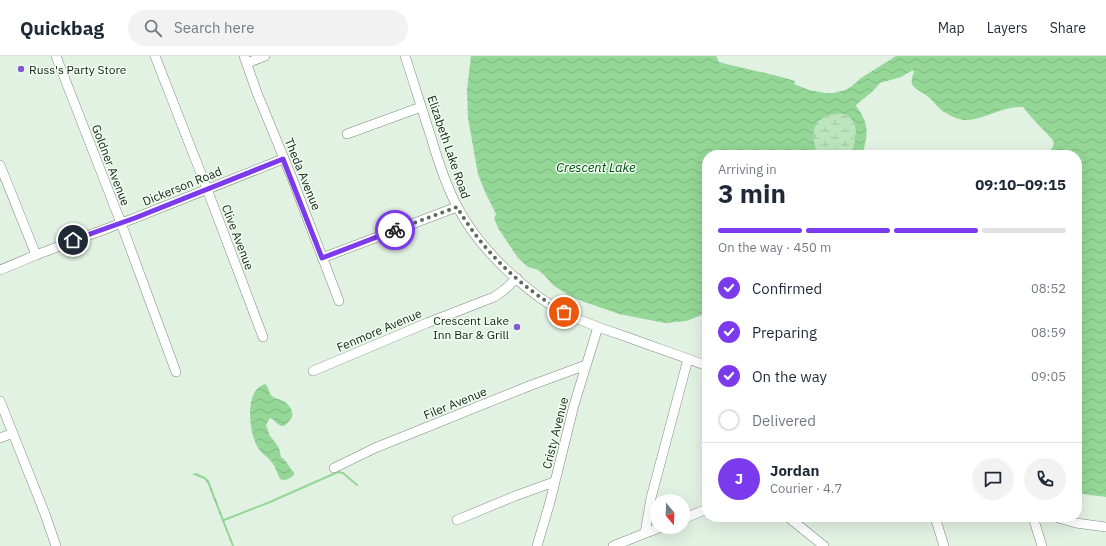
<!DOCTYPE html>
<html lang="en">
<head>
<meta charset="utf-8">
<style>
  body { margin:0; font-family:"IBM Plex Sans",sans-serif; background:#f2f2f3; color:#1f2937; height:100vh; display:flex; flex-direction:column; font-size:15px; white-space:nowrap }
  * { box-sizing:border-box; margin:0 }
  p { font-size:13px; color:#747a83 }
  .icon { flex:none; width:22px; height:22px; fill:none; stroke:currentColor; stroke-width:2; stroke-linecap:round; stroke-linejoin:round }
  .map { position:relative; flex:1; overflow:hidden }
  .details { position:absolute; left:702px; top:94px; width:380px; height:372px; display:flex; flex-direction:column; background:#fff; border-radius:16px; box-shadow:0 4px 16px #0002 }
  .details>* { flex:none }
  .needle { width:26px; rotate:161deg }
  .tools { position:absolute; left:650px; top:438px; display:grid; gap:8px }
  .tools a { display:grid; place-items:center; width:40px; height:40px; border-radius:50%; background:#fff; box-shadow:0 4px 16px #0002; font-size:20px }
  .pin { position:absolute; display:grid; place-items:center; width:34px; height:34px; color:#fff; margin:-17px; border:2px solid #fff; border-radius:50%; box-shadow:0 1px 4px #0007 }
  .courier { position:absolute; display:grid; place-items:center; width:40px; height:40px; margin:-20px; border:3px solid #7c3aed; border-radius:50%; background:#fff; color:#222; box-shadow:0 1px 5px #0007 }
  .overview em { font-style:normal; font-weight:700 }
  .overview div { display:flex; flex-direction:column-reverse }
  .overview { display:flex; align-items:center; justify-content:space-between; height:68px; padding:0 16px }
  h1 { font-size:26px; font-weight:700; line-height:30px }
  .bar { display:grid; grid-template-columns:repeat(4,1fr); gap:6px 4px; align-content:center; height:48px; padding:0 16px }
  .bar i { height:5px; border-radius:3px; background:#e0e1e3 }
  .bar .current { background:#7c3aed }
  .bar p { grid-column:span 4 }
  .line { display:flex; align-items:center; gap:10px; padding:0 16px; border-top:1px solid #e0e1e3 }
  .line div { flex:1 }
  .round { display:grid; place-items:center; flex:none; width:42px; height:42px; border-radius:21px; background:#f2f2f3 }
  ol { padding:0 16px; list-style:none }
  li { display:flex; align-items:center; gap:12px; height:44px }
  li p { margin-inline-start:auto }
  li .icon { padding:4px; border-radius:50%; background:#7c3aed; color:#fff; stroke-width:4 }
  li:last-child { color:#747a83 }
  li i { width:22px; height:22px; border:2px solid #e0e1e3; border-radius:50% }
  header { display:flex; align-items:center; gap:24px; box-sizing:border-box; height:56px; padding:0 20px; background:#fff; border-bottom:1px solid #e0e1e3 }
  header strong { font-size:19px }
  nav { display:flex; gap:22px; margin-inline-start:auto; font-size:14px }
  .search { width:280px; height:36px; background:#f2f2f3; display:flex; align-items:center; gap:10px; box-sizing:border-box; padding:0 14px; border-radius:22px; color:#747a83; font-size:15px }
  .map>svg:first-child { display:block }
  .wetland { fill:url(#wetland-marsh) }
  .water { fill:url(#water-waves) }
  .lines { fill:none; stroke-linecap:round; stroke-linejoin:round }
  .stream { stroke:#94d797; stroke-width:2 }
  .minor-casing { stroke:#7d8b7d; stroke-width:10 }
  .minor { stroke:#fff; stroke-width:9 }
  .done { stroke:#5f685f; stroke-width:4; stroke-dasharray:0 7.2 }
  .route { stroke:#7c3aed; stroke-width:5 }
  .poi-dot { fill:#835ad4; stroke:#effeef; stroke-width:1.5 }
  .labels { text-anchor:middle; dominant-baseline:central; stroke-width:3; stroke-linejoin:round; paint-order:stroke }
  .poi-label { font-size:12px; fill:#191e19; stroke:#effeef; text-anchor:start }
  .street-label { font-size:12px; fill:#191e19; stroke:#effeef }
  .water-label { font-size:13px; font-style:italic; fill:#004d12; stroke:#effeef }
</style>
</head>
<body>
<header>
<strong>Quickbag</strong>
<div class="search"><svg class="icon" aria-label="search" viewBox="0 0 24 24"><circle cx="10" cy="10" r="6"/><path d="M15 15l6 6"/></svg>Search here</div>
<nav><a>Map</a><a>Layers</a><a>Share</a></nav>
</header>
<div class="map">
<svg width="1106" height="490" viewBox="0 0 1106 490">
  <defs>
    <pattern id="wetland-marsh" width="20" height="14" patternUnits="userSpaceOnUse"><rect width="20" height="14" fill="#bce5be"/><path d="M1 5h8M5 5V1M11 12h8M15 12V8" fill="none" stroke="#a1c4a3"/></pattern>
    <pattern id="water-waves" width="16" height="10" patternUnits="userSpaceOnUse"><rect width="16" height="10" fill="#94d797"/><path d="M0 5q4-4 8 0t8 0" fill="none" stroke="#7fb882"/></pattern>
  </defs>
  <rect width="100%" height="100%" fill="#e1f1e2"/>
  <path class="wetland" d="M836,57C862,57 855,83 852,99H819C814,91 810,73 818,65C823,61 831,59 836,57Z"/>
  <path class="water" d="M471,0H716L719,6C744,13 770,17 795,25L794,28L809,34L825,37H833L845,34L852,30L861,22L896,0H1106V441L1083,438L1082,437L1079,433L1077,434V99H1046L1052,92L1054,87L1052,83L1032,62L1023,51C1004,50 987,62 969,64C962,65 952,61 946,57C938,53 933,44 926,39C914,31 908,31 914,16L913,14L901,21L880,27L873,35L856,49V50C870,68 868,79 862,99H852C853,89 858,77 854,68C849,54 836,57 825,61C822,63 819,64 817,67C811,75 814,91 819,99H707V257L686,265L665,267L619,258L571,241L553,229L543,218L538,214L528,211L518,202L498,172L494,162L495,161L496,158L485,136L478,118L468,62L467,34Z
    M265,328C269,331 268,335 271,339C275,345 285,341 291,353C293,358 293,360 290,364C288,366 286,369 283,370C277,370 275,363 270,362L266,369L270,380L275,386L279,392L281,401C289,406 288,412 294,416V419C290,422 285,426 280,423C277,417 275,409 270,404C265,399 260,396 257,390C249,375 244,334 265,328Z
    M196,417L205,421L209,425L234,490H232L207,426L204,423L192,418Z"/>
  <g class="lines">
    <path class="stream" d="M224,464L270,446L338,416L343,417L357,429"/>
    <g class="minor-casing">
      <path id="minor" d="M56,0L121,167L176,316
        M155,0L207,133L263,281
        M244,0L257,37L292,122L339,245
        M405,0C414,27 422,54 431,81C438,105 446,130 458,152C480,194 528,239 570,260C589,268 608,275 627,281C654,291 681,300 707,310
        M247,7L265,0
        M347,78L421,51
        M0,109L36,199
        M322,202L457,151
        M0,214L36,199L135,162L283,103
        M313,315L427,267L494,241L504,234L517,222
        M0,345L45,458L56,490
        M0,382L13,377
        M334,412L375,392L529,330L586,309
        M788,461L824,490
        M935,461L944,490
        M1033,461L1042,490
        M1055,461L1076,467L1106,471
        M683,463L707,453
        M457,464L515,440L554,426
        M645,477L651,442L688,303
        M537,490L550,446L574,349L598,271
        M613,490L661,471"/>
    </g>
    <use href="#minor" class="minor"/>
  </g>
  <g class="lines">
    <path class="done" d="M395,174L457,151C482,194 521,232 564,256"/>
    <path class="route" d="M73,184L135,162L283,103L322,202L395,174"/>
  </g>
  <g class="poi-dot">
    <circle cx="21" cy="13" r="4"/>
    <circle cx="517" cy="271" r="4"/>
  </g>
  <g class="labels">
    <g class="poi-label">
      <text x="29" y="13">Russ's Party Store</text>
      <text x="509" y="264" text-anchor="end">Crescent Lake<tspan x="509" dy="14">Inn Bar &amp; Grill</tspan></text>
    </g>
    <g class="street-label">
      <text transform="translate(449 91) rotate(71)">Elizabeth Lake Road</text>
      <text transform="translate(111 109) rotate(69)">Goldner Avenue</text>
      <text transform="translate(303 118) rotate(68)">Theda Avenue</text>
      <text transform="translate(182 130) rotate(-22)">Dickerson Road</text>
      <text transform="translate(238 181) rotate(69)">Clive Avenue</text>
      <text transform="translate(379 274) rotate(-23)">Fenmore Avenue</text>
      <text transform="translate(455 347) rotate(-22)">Filer Avenue</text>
      <text transform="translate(555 377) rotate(-76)">Cristy Avenue</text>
    </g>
    <g class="water-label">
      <text x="596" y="111">Crescent Lake</text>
    </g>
  </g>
</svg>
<div class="tools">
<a><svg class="needle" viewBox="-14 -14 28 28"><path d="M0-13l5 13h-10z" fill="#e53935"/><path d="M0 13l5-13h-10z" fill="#747a83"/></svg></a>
</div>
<div class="pin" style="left:564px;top:256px;background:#ea580c"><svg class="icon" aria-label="bag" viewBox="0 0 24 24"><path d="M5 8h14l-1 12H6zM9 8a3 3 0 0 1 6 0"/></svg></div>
<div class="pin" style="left:73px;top:184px;background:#1f2937"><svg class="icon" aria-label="home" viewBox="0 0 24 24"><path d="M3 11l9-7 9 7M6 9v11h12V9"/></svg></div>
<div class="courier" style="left:395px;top:174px"><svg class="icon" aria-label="bike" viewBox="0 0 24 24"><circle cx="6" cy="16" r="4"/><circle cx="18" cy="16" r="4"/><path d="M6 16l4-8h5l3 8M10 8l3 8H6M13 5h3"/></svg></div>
<section class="details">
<div class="overview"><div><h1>3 min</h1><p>Arriving in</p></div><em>09:10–09:15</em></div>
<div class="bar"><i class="current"></i><i class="current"></i><i class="current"></i><i></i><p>On the way · 450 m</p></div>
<ol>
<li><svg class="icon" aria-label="check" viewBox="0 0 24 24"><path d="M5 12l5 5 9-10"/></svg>Confirmed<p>08:52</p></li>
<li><svg class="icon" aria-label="check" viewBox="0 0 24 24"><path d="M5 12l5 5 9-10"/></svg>Preparing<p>08:59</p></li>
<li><svg class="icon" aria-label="check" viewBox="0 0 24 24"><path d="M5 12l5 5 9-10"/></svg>On the way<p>09:05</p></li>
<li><i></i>Delivered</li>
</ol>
<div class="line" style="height:72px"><b class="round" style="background:#7c3aed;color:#fff">J</b><div><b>Jordan</b><p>Courier · 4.7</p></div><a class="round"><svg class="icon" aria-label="chat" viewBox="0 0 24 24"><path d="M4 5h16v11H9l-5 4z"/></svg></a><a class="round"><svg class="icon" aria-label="phone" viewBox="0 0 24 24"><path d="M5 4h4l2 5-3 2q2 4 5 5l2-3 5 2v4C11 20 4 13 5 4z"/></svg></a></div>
</section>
</div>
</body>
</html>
